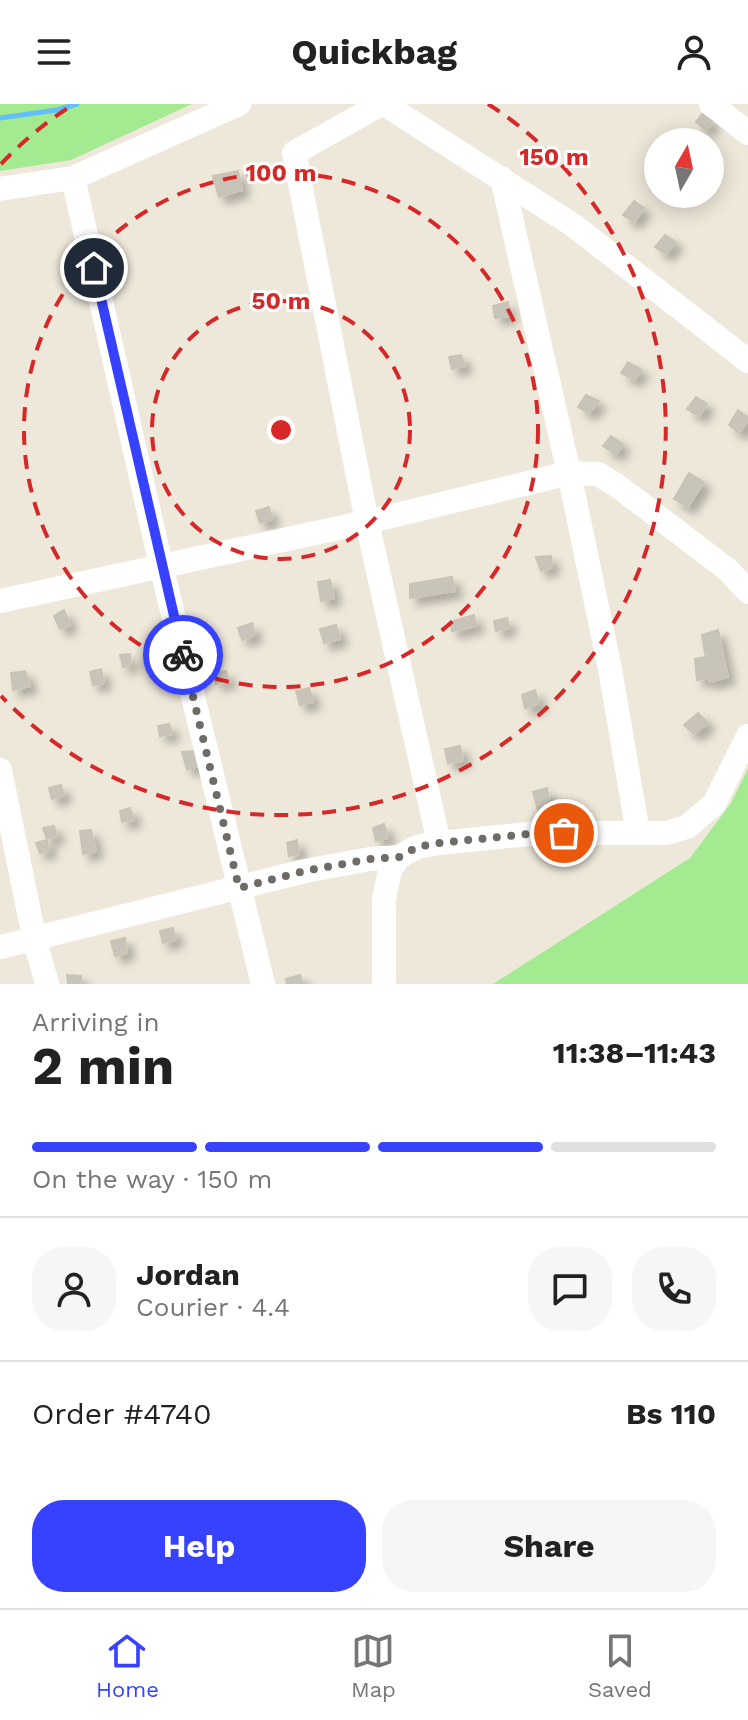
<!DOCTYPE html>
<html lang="en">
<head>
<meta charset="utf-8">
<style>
  body { margin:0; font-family:"Work Sans",sans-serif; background:#f6f6f6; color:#222; height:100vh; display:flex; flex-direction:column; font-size:30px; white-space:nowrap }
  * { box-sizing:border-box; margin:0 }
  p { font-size:26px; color:#767676 }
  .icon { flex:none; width:44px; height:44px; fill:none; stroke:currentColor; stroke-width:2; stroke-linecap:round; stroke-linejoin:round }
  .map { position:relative; height:880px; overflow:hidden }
  .details { display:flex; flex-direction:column; background:#fff; flex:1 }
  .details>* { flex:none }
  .needle { width:52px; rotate:9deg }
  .buttons { position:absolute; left:644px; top:24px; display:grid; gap:16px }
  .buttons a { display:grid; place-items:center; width:80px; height:80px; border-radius:50%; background:#fff; box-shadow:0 4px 20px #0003; font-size:40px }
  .pin { position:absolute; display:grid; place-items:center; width:68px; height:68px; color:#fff; margin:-34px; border:4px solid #fff; border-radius:50%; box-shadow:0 2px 8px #0007 }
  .courier { position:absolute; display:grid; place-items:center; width:80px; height:80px; margin:-40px; border:6px solid #3642ff; border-radius:50%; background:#fff; color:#222; box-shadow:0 2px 10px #0007 }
  .head em { font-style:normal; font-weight:700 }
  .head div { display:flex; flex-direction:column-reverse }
  .head { display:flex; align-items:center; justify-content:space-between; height:136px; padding:0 32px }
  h1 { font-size:52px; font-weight:700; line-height:60px }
  .bar { display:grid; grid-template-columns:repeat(4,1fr); gap:12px 8px; align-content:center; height:96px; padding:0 32px }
  .bar i { height:10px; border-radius:6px; background:#e0e0e0 }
  .bar .current { background:#3642ff }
  .bar p { grid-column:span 4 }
  .line { display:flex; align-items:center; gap:20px; padding:0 32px; border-top:2px solid #e0e0e0 }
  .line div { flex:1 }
  .round { display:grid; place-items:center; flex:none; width:84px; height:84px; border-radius:32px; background:#f6f6f6 }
  .button { display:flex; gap:16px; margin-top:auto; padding:16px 32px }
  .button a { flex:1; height:92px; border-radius:32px; background:#3642ff; color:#fff; font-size:32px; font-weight:700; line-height:92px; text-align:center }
  .button a+a { background:#f6f6f6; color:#222 }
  header { display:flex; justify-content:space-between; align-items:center; height:104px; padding:0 32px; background:#fff; font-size:36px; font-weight:700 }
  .dock { display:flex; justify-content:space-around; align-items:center; height:112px; border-top:2px solid #e0e0e0; background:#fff; font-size:22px; color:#767676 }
  .dock a { display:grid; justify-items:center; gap:4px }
  .dock .current { color:#3642ff }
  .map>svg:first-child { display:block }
  .green { fill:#a4ea90 }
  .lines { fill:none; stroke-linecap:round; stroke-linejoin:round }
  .stream { stroke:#62bffb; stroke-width:5 }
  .building { fill:#c9c4ba; stroke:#c9c4b4; stroke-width:2; filter:url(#shadow) }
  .minor { stroke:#fff; stroke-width:24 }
  .done { stroke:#6f6c68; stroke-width:8; stroke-dasharray:0 14.4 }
  .route { stroke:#3642ff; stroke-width:10 }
  .ring { fill:none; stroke:#d62828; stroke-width:4; stroke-dasharray:14 10 }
  .centre { fill:#d62828; stroke:#fff; stroke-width:4 }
  .ring-label { font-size:24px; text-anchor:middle; font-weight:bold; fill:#d62828; stroke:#fff; stroke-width:6; stroke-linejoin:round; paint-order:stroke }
</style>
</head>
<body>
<header><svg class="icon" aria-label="menu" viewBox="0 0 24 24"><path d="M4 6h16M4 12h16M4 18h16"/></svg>Quickbag<svg class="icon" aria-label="person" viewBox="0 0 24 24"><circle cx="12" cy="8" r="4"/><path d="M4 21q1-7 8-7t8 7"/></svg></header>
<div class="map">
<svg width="748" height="880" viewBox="0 0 748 880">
  <defs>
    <filter id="shadow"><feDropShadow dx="7" dy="7" stdDeviation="4" flood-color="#0004"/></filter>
  </defs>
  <rect width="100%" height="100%" fill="#eee8da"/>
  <path class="green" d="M0,0H192L71,56L0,67Z
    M748,665V880H493L690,754L731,699Z"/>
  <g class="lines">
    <path class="stream" d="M0,14L57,6L77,0"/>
  </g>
  <path class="building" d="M702,10L713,17L706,26L696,18Z
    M238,67L242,86L219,93L213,72Z
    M634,97L644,104L634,118L623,111Z
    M665,131L676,138L666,150L655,143Z
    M508,198L509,212L495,214L493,202Z
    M461,251L465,262L452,265L449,253Z
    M628,258L642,266L634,276L621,269Z
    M586,291L599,297L589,309L578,303Z
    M696,293L707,300L699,312L687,305Z
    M738,306L748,313V316L739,329L729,321Z
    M611,332L623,340L616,350L603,342Z
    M689,369L704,378L688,403L674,395Z
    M269,403L272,415L260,419L256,407Z
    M551,452L552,463L541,467L536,453Z
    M452,473L455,487L410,494V480Z
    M330,476L334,494L321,497L318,478Z
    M64,506L70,521L60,525L54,512Z
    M474,511L476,522L452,527L450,518Z
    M507,514L509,524L496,527L494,517Z
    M252,519L255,531L242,536L238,524Z
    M336,521L340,535L324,539L320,525Z
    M718,526L728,573L710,578L702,531Z
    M130,550L131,561L123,563L120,551Z
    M706,553L709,574L697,576L695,555Z
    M101,565L104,579L93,581L90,568Z
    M25,567L30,582L13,586L11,569Z
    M226,567L229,577L216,580L213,570Z
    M309,584L313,598L300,601L296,587Z
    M535,586L539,600L525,604L522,591Z
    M698,609L708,619L694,630L684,621Z
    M169,620L172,630L160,632L158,622Z
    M460,642L463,657L448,659L445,645Z
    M197,647L200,662L187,665L182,648Z
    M61,681L64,691L52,695L49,684Z
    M547,684L550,704L538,706L533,688Z
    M130,704L134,716L122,718L120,707Z
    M384,720L388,734L376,737L373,724Z
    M54,722L57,732L47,735L43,724Z
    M91,726L96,747L83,750L80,727Z
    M47,736L49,747L40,749L36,739Z
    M297,736L299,750L289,752L287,739Z
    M173,824L176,836L163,839L160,827Z
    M125,834L127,849L115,852L111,837Z
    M67,871L81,872V880H68Z
    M300,871L303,880H287L286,875Z"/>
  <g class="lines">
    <path class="minor" d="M381,0L294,49L367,418L439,739
      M384,0L573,121L748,257
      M711,0L748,29
      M73,74L161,461L263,880
      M502,74L569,369L610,565L638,729
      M0,85L73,74L239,0
      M0,497L367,418L569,369L598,370L619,383L728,466L748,488
      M0,666L34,833L47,880
      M0,843L305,767L370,755L399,753
      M384,880V795L390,766L399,753L417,743L439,739L539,729H666L687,723L714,700L748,632"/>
  </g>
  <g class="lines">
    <path class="done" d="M183,551L239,784L305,767L370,755L399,753L417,743L439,739L539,729H564"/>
    <path class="route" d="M94,164L183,551"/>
  </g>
  <g class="ring">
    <circle cx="281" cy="326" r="129"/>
    <circle cx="281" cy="326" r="257"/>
    <path d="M1 60A386 386 0 0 1 74 0M488 0A386 386 0 1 1 1 592"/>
  </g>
  <circle cx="281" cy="326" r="12" class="centre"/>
  <g class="ring-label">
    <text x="554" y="61">150 m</text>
    <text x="281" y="77">100 m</text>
    <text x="281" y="205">50 m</text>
  </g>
</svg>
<div class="buttons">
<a><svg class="needle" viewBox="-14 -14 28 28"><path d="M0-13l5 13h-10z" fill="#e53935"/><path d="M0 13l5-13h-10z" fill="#767676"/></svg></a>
</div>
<div class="pin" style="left:564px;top:729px;background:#ea580c"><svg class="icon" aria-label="bag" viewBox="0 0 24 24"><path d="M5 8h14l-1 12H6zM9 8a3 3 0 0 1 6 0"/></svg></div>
<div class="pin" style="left:94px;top:164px;background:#1f2937"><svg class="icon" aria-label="home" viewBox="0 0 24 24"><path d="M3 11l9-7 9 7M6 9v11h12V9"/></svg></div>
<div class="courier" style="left:183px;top:551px"><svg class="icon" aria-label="bike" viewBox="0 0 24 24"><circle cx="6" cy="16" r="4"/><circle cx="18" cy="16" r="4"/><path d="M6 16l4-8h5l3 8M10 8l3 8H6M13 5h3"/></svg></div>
</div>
<section class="details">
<div class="head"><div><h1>2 min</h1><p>Arriving in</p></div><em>11:38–11:43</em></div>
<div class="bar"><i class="current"></i><i class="current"></i><i class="current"></i><i></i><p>On the way · 150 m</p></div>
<div class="line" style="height:144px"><a class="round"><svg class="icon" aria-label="person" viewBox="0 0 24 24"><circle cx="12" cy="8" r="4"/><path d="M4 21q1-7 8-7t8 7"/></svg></a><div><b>Jordan</b><p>Courier · 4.4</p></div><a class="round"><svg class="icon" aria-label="chat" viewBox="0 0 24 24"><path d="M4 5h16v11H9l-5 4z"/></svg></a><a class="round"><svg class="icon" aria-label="phone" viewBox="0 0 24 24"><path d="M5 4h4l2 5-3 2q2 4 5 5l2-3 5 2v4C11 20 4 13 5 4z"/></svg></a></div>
<div class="line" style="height:104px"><div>Order #4740</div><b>Bs 110</b></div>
<div class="button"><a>Help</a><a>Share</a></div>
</section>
<nav class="dock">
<a class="current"><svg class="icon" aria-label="home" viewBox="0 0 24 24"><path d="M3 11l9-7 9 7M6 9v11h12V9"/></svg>Home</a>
<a><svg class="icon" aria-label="map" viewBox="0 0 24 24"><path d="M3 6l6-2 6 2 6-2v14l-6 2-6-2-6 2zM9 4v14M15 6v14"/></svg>Map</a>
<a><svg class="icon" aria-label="saved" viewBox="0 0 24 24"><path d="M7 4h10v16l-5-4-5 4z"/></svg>Saved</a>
</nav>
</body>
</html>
